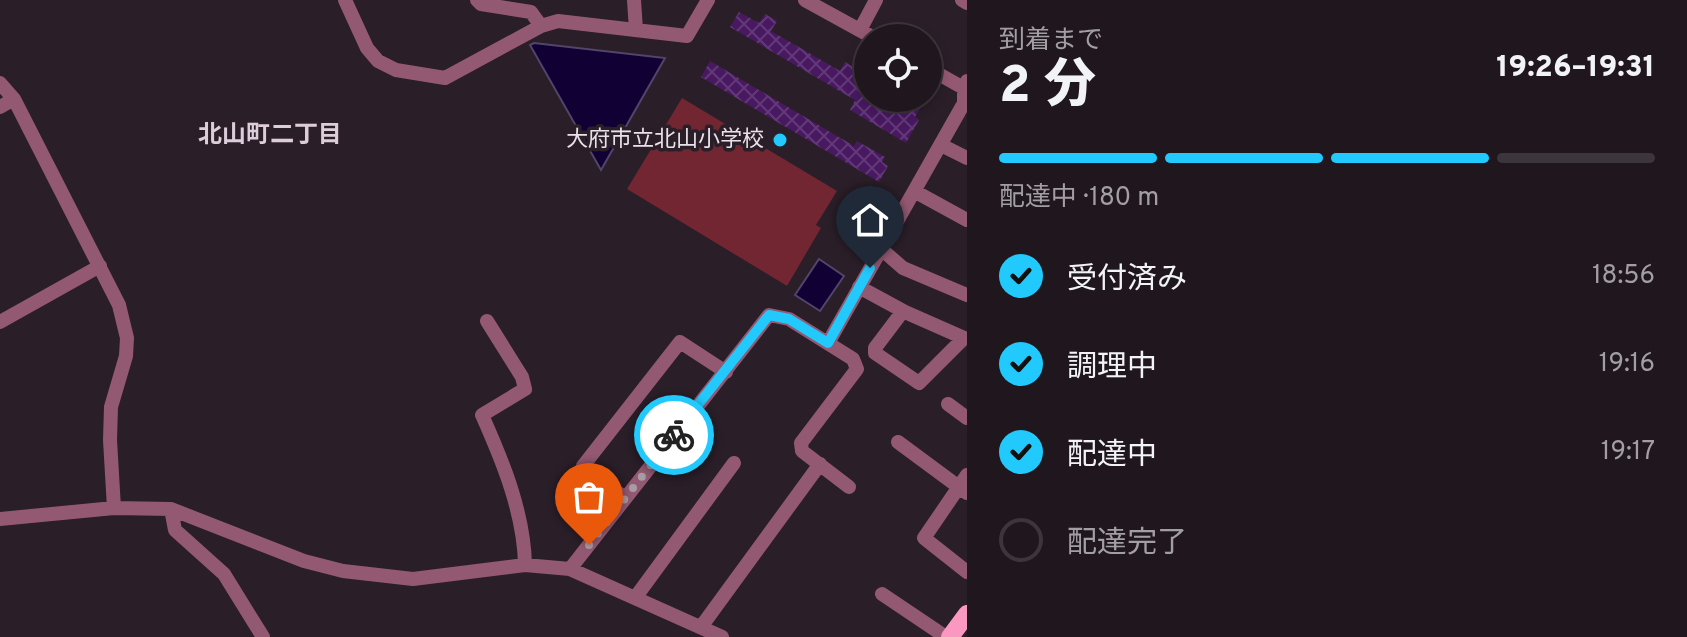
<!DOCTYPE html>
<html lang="ja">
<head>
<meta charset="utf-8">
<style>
  body { margin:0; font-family:Overpass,"Noto Sans JP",sans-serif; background:#281f27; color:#f1f3f6; height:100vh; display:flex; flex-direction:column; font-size:30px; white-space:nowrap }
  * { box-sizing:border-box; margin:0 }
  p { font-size:26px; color:#a29fa4 }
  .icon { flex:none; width:44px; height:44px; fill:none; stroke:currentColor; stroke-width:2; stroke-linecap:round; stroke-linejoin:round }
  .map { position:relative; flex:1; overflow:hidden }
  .sheet { display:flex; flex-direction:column; background:#20161e; width:720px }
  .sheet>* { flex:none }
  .fabs { position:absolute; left:854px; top:24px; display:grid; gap:16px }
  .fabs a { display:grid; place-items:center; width:88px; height:88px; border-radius:50%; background:#20161e; box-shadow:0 4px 12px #0003,0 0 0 2px #3d353c; font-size:40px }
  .pin { position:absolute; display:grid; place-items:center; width:68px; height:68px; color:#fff; margin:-82px -34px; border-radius:50% 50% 50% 0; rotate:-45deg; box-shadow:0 0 8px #0007 }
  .pin .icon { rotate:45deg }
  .courier { position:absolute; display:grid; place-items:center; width:80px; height:80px; margin:-40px; border:6px solid #22c9fd; border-radius:50%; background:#fff; color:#222; box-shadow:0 2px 10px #0007 }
  .headline em { font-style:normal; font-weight:800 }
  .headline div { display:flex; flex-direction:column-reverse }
  .headline { display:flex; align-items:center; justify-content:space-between; height:136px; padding:0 32px }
  h1 { font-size:52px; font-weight:800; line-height:60px }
  .bar { display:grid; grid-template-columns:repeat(4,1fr); gap:12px 8px; align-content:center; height:96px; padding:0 32px }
  .bar i { height:10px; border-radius:6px; background:#3d353c }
  .bar .on { background:#22c9fd }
  .bar p { grid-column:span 4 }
  ol { padding:0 32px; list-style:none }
  li { display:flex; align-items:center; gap:24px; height:88px }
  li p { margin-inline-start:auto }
  li .icon { padding:8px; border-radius:50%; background:#22c9fd; color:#111; stroke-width:4 }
  li:last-child { color:#a29fa4 }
  li i { width:44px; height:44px; border:4px solid #3d353c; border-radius:50% }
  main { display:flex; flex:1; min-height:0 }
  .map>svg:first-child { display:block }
  .green { fill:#712632 }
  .water { fill:#110034; stroke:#52446a; stroke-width:2 }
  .building { fill:url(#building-cross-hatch) }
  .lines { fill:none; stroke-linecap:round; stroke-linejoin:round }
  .minor { stroke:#945972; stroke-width:14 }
  .major { stroke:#fa98c2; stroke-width:18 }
  .done { stroke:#a69da4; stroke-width:8; stroke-dasharray:0 14.4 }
  .route { stroke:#22c9fd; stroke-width:10 }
  .poi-dot { fill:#22c9fd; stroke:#2a1e28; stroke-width:3 }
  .labels { text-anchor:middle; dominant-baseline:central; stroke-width:7; stroke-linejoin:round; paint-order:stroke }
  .poi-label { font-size:22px; fill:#e9e1e7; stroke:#2a1e28; text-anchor:end }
  .neighbourhood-label { font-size:24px; font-weight:bold; fill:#ddcdda; stroke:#2a1e28 }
</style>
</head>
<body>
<main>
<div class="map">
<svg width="967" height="637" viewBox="0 0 967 637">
  <defs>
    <pattern id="building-cross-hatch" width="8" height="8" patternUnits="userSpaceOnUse" patternTransform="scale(2)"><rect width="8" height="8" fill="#481861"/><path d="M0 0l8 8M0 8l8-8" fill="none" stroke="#623978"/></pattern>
  </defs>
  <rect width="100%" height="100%" fill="#2a1e28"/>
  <path class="green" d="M682,98L837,191L816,225L821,228L787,286L627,189Z"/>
  <path class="water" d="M534,43L665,58L601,170L530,45Z
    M819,259L844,276L820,311L795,295Z"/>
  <path class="building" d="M739,12L759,23L765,14L777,21L771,31L840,71L845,62L868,76V98H926L915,117L919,120L906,143L850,110L855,100L730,27Z
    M710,61L854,146L857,141L885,157L882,162L888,166L879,182L701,77Z"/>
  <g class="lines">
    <path class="minor" d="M345,0L367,48L378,61L396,70L445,78L541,26L558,21L687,36L708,0
      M477,0L481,4L531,12L541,26
      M634,0L636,30
      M805,0L874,38
      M962,0L967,3
      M860,30L876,0
      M928,68L967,90
      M0,83L14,99L119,305L127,338L126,356L111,407L110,440L114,508
      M0,107L14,99
      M941,145L967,158
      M914,191L967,220
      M880,248L903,268L967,295
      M859,287L905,312L964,338L919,383L875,353V348L903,311
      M487,321L522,377L525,389L482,415C503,462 524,513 525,565
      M0,322L100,266
      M828,343L964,103V88L967,81
      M948,404L967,418
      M898,442L967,493
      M967,475L924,538L967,572
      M625,498L583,466L680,342L726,372
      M171,509L175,530L224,574L263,637
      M0,519L114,508L171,509L304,561L343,571L413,579L525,565L570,569L722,637
      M570,569L769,315L789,319L853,359L857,369L801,443L802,451L849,487
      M882,594L946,637
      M635,598L734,463
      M701,627L820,464"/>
    <path class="major" d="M950,637L967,614"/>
  </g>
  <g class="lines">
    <path class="done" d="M589,545L674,435"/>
    <path class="route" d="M674,435L769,315L789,319L828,343L870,268"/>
  </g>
  <circle class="poi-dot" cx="780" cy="140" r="8"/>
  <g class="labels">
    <g class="poi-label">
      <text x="764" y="140">大府市立北山小学校</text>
    </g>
    <g class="neighbourhood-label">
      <text x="270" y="136">北山町二丁目</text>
    </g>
  </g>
</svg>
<div class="fabs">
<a><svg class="icon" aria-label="locate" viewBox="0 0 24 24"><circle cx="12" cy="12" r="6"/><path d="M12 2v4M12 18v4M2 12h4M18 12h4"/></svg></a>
</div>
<div class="pin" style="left:589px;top:545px;background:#ea580c"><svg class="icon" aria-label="bag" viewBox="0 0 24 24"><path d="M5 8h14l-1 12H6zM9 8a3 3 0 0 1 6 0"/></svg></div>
<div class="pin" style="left:870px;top:268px;background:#1f2937"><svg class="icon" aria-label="home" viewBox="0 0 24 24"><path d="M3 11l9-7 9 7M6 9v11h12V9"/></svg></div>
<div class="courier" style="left:674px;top:435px"><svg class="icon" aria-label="bike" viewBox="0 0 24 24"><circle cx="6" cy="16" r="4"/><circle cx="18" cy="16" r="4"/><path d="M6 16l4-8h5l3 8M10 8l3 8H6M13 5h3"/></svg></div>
</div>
<section class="sheet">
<div class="headline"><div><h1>2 分</h1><p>到着まで</p></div><em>19:26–19:31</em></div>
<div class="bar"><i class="on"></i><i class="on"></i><i class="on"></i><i></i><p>配達中 · 180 m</p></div>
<ol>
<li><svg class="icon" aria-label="check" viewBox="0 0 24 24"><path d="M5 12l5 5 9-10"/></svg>受付済み<p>18:56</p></li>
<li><svg class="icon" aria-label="check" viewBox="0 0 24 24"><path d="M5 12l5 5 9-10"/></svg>調理中<p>19:16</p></li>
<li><svg class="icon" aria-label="check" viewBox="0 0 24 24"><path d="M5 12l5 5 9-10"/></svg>配達中<p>19:17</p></li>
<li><i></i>配達完了</li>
</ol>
</section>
</main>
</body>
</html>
